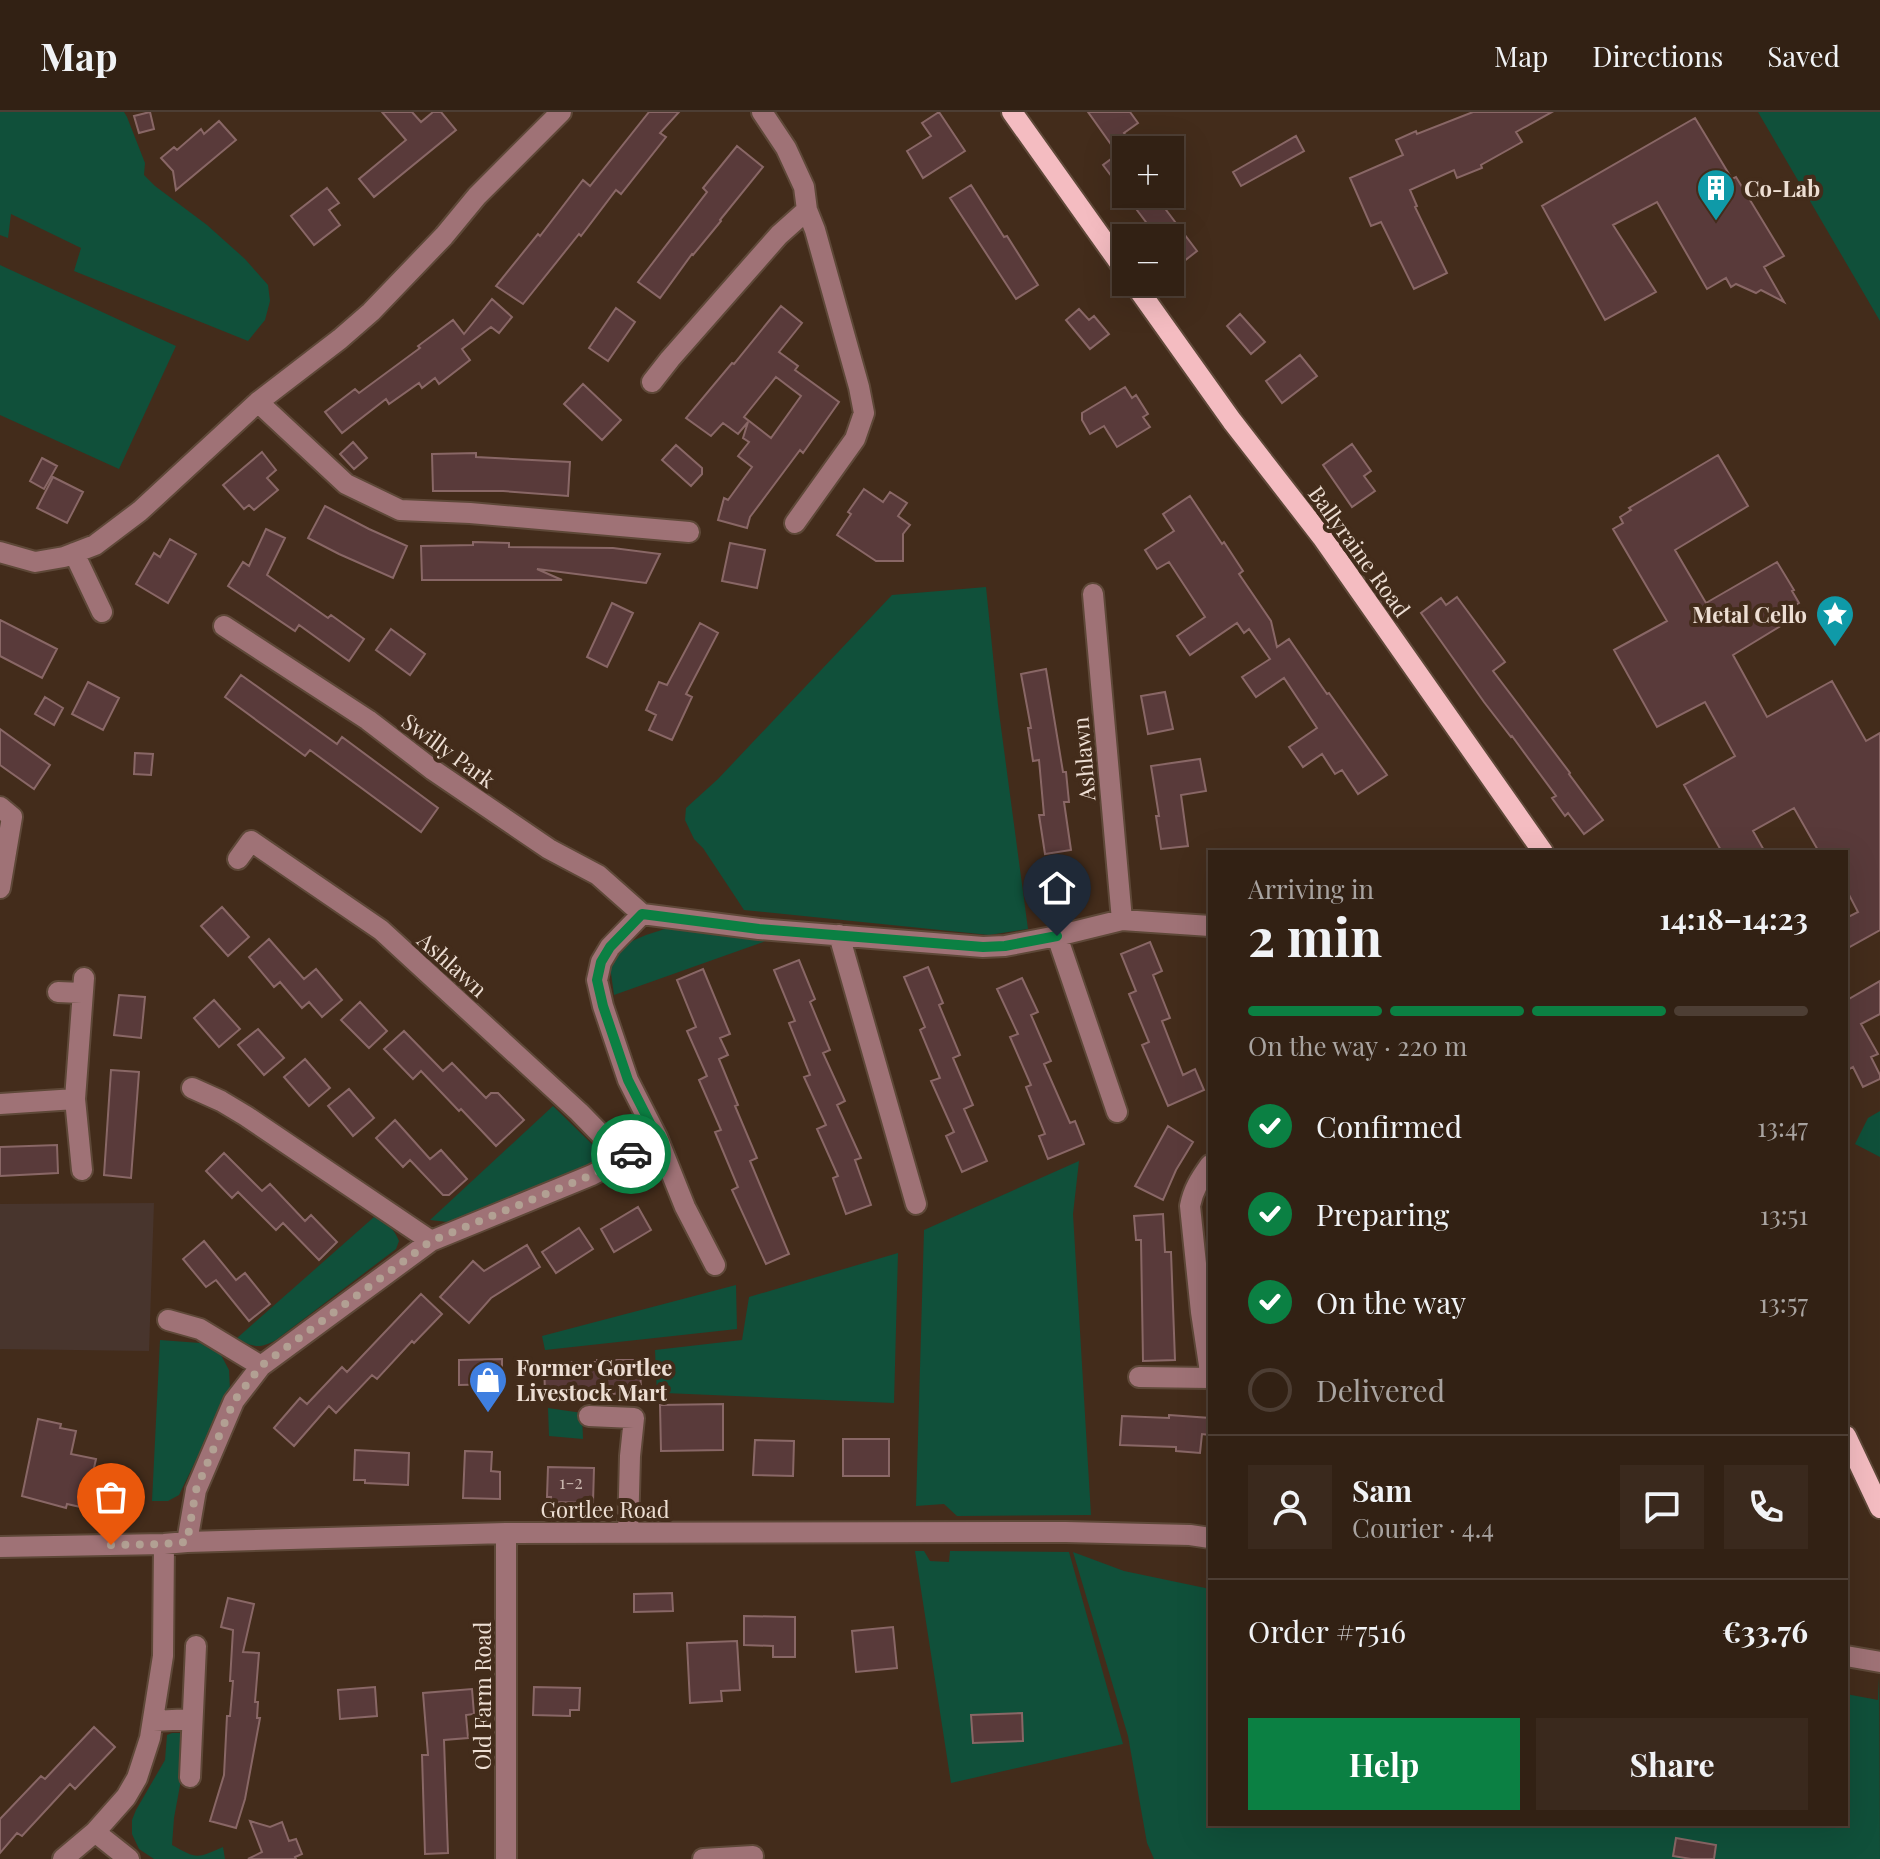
<!DOCTYPE html>
<html lang="en">
<head>
<meta charset="utf-8">
<style>
  body { margin:0; font-family:"Playfair Display",serif; background:#3a291d; color:#f1f3f6; height:100vh; display:flex; flex-direction:column; font-size:30px; white-space:nowrap }
  * { box-sizing:border-box; margin:0 }
  p { font-size:26px; color:#a8a3a0 }
  .icon { flex:none; width:44px; height:44px; fill:none; stroke:currentColor; stroke-width:2; stroke-linecap:round; stroke-linejoin:round }
  .map { position:relative; flex:1; overflow:hidden }
  .side { position:absolute; left:1208px; top:738px; width:640px; height:976px; display:flex; flex-direction:column; background:#322114; border-radius:0px; box-shadow:0 8px 32px #0002,0 0 0 2px #4d3e34 }
  .side>* { flex:none }
  .controls { position:absolute; left:1112px; top:24px; display:grid; gap:16px }
  .controls a { display:grid; place-items:center; width:72px; height:72px; border-radius:0px; background:#322114; box-shadow:0 8px 32px #0002,0 0 0 2px #4d3e34; font-size:40px }
  .pin { position:absolute; display:grid; place-items:center; width:68px; height:68px; color:#fff; margin:-82px -34px; border-radius:50% 50% 50% 0; rotate:-45deg; box-shadow:0 0 8px #0007 }
  .pin .icon { rotate:45deg }
  .courier { position:absolute; display:grid; place-items:center; width:80px; height:80px; margin:-40px; border:6px solid #0b8043; border-radius:50%; background:#fff; color:#222; box-shadow:0 2px 10px #0007 }
  .summary em { font-style:normal; font-weight:700 }
  .summary div { display:flex; flex-direction:column-reverse }
  .summary { display:flex; align-items:center; justify-content:space-between; height:136px; padding:0 40px }
  h1 { font-size:52px; font-weight:700; line-height:60px }
  .bar { display:grid; grid-template-columns:repeat(4,1fr); gap:12px 8px; align-content:center; height:96px; padding:0 40px }
  .bar i { height:10px; border-radius:6px; background:#4d3e34 }
  .bar .selected { background:#0b8043 }
  .bar p { grid-column:span 4 }
  .line { display:flex; align-items:center; gap:20px; padding:0 40px; border-top:2px solid #4d3e34 }
  .line div { flex:1 }
  .round { display:grid; place-items:center; flex:none; width:84px; height:84px; border-radius:0px; background:#3a291d }
  ol { padding:0 40px; list-style:none }
  li { display:flex; align-items:center; gap:24px; height:88px }
  li p { margin-inline-start:auto }
  li .icon { padding:8px; border-radius:50%; background:#0b8043; color:#fff; stroke-width:4 }
  li:last-child { color:#a8a3a0 }
  li i { width:44px; height:44px; border:4px solid #4d3e34; border-radius:50% }
  .cta { display:flex; gap:16px; margin-top:auto; padding:16px 40px }
  .cta a { flex:1; height:92px; border-radius:0px; background:#0b8043; color:#fff; font-size:32px; font-weight:700; line-height:92px; text-align:center }
  .cta a+a { background:#3a291d; color:#f1f3f6 }
  header { display:flex; align-items:center; gap:48px; box-sizing:border-box; height:112px; padding:0 40px; background:#322114; border-bottom:2px solid #4d3e34 }
  header strong { font-size:38px }
  nav { display:flex; gap:44px; margin-inline-start:auto; font-size:28px }
  .map>svg:first-child { display:block }
  .industrial { fill:#48352d }
  .green { fill:#10503a }
  .building { fill:#593a3a; stroke:#896766; stroke-width:2; fill-rule:evenodd }
  .lines { fill:none; stroke-linecap:round; stroke-linejoin:round }
  .minor-casing { stroke:#5e4838; stroke-width:24 }
  .major-casing { stroke:#5e4838; stroke-width:24 }
  .minor { stroke:#9f7276; stroke-width:20 }
  .major { stroke:#f4bcc1; stroke-width:20 }
  .done { stroke:#b2a093; stroke-width:8; stroke-dasharray:0 14.4 }
  .route { stroke:#0b8043; stroke-width:10 }
  .labels { text-anchor:middle; dominant-baseline:central; stroke-width:8; stroke-linejoin:round; paint-order:stroke }
  .number-label { font-size:18px; fill:#c8b5ad }
  .poi-label { font-size:22px; font-weight:bold; fill:#edded3; stroke:#432c1b; text-anchor:start }
  .street-label { font-size:22px; fill:#edded3; stroke:#432c1b }
</style>
</head>
<body>
<header>
<strong>Map</strong>
<nav><a>Map</a><a>Directions</a><a>Saved</a></nav>
</header>
<div class="map">
<svg width="1880" height="1747" viewBox="0 0 1880 1747">
  <rect width="100%" height="100%" fill="#432c1b"/>
  <path class="industrial" d="M154,1091L149,1239L0,1237V1092Z"/>
  <path class="green" d="M0,0H124L127,5L145,51L144,63L155,74L207,113L245,147L268,173L270,189L265,208L248,229L74,159L81,136L11,102L8,126L0,123Z
    M1758,0H1880V209Z
    M0,153L176,234L119,357L0,303Z
    M986,475L998,593L1028,817L989,823L744,798L703,736L694,727L685,708L686,696L718,667L892,483Z
    M671,815L777,825L614,883L610,854L623,833L646,823Z
    M553,994L597,1037L596,1048L591,1053L448,1110L430,1108Z
    M1880,999V1045L1855,1032L1868,1006Z
    M1079,1049L1073,1102L1091,1403L957,1404L944,1392L916,1394L924,1118Z
    M374,1105C386,1111 394,1116 399,1129L396,1137L276,1228C258,1238 253,1234 236,1227Z
    M898,1141L894,1291L665,1281L657,1283L655,1238L742,1228L749,1185Z
    M736,1173L737,1217L545,1238L542,1224Z
    M160,1228L200,1231L221,1243L229,1258L230,1278L179,1383L168,1389H152Z
    M548,1296L582,1301L583,1327L549,1324Z
    M915,1439H924L930,1449L949,1450L950,1439L1069,1440L1123,1632L951,1671Z
    M1073,1440L1124,1459L1210,1477V1712H1846V1582L1878,1588L1879,1565L1880,1747H1154L1147,1731L1128,1624Z
    M172,1621H180L181,1668L174,1706L172,1733C197,1747 196,1747 223,1735L225,1747H154L139,1737L132,1722V1708L136,1698L165,1648L167,1623Z"/>
  <path class="building" d="M150,0L154,17L139,21L134,4Z
    M382,0H412L421,10L433,0H441L456,18L374,85L359,67L406,28Z
    M649,0H679L660,21L666,25L621,82L616,78L581,124L579,122L523,192L496,174L538,122L540,124L583,68L590,74Z
    M939,0L965,39L923,66L907,39L931,24L922,11Z
    M1088,0H1130L1138,11L1124,21L1137,38H1126V82H1154L1197,139L1183,150L1178,143L1170,148V126H1158L1103,53L1123,38H1115Z
    M1473,0H1552L1516,20L1522,30L1481,53L1482,56L1457,66L1454,58L1410,78L1417,94L1415,95L1447,161L1414,177L1381,110L1371,114L1350,66L1403,43L1396,28L1416,19L1417,22Z
    M1695,6L1732,67L1736,65L1784,144L1764,155L1784,190L1761,178L1756,181L1736,172L1731,175L1726,166L1707,177L1657,90L1613,113L1656,180L1605,208L1542,94Z
    M219,9L236,28L176,78L173,59L161,46L174,35L177,38L201,17L204,22Z
    M1296,24L1304,39L1241,74L1233,60Z
    M737,34L763,55L720,108L721,109L693,143L692,142L660,186L638,170L707,80L703,76Z
    M971,73L1004,125L1007,124L1038,173L1016,187L950,86Z
    M327,76L339,91L329,98L340,113L314,133L291,104Z
    M492,187L512,205L499,221L491,215L462,237L470,248L439,272L435,266L422,276L419,271L389,292L386,287L342,321L325,300L355,277L359,281L420,236L418,234L453,208L464,222Z
    M781,194L802,211L779,240L798,254L795,258L839,290L803,341L800,338L750,405L747,416L718,408L724,386L728,388L752,355L738,344L749,330L743,326L748,310L738,322L723,311L711,324L686,306L732,251L734,252ZM776,265L801,284L771,326L744,305Z
    M616,196L635,210L608,249L589,236Z
    M1079,197L1089,208L1094,204L1109,222L1090,237L1066,208Z
    M1240,202L1265,230L1251,242L1227,214Z
    M1300,243L1317,264L1282,291L1266,269Z
    M583,272L621,308L602,328L564,292Z
    M1125,275L1132,286L1136,283L1148,302L1143,305L1150,315L1117,335L1104,314L1090,322L1082,308V301Z
    M353,330L367,346L354,357L340,342Z
    M1352,332L1371,359L1364,364L1375,379L1352,395L1323,353Z
    M676,333L702,356V362L691,374L662,348Z
    M262,340L276,358L267,366L278,378L254,398L249,393L244,397L223,373Z
    M476,341V345L570,350L568,384L503,379H433L432,342Z
    M1718,343L1748,394L1675,438L1706,491L1777,450L1794,478L1792,479L1799,491L1779,503L1784,512L1733,543L1767,605L1832,569L1866,629L1880,621V818L1846,837V806L1858,800L1846,777V740H1819L1794,696L1753,719L1765,740H1722L1684,673L1735,644L1705,590L1657,615L1614,538L1667,509L1613,417L1623,411L1620,405L1631,398L1629,396Z
    M42,346L57,354L44,377L30,369Z
    M53,365L83,380L67,411L37,396Z
    M864,377L883,390L890,380L907,391L898,404L910,413L903,422V449H876L837,423L851,402L848,400Z
    M1190,384L1222,432L1224,430L1243,459L1239,462L1271,509L1277,535L1289,527L1327,582L1329,581L1387,663L1358,682L1342,658L1335,662L1322,642L1303,655L1289,635L1317,616L1284,566L1256,585L1242,565L1270,547L1249,517L1244,521L1237,511L1190,543L1177,524L1205,505L1169,450L1157,457L1145,438L1174,419L1163,402Z
    M325,394L369,417L407,434L393,466L339,442L308,426Z
    M266,417L285,426L267,463L328,506L331,503L364,527L349,549L299,513L295,519L228,474L243,450L249,454Z
    M170,427L196,442L168,491L136,472L154,441L160,445Z
    M473,430L509,431V435L613,436L660,442L646,471L537,457L562,468H422L421,434L473,433Z
    M730,431L765,438L757,476L722,469Z
    M1457,485L1505,550L1493,559L1570,661L1569,662L1603,708L1584,722L1568,701L1565,704L1552,686L1556,684L1512,624L1511,625L1484,590L1421,501L1441,486L1446,493Z
    M612,491L633,501L607,555L587,545Z
    M0,508L57,537L42,566L0,544Z
    M700,511L718,521L686,582L692,585L672,628L649,618L656,603L646,598L659,570L667,573Z
    M391,517L425,542L410,563L376,538Z
    M1046,557L1063,660H1066L1069,690H1064L1071,738L1045,742L1039,703H1044L1039,648L1033,649L1028,616H1031L1021,562Z
    M241,563L337,632L342,625L438,696L421,720L310,638L305,644L225,585Z
    M88,570L119,586L103,618L72,602Z
    M1165,580L1173,617L1148,622L1141,584Z
    M45,585L63,596L54,613L35,602Z
    M0,617L50,653L34,677L0,653Z
    M135,641L153,642L151,663L134,662Z
    M1200,647L1206,679L1181,683L1188,734L1161,737L1156,704H1159L1151,654Z
    M222,795L249,825L228,844L201,814Z
    M269,827L304,867L316,857L342,888L322,905L309,890L302,896L280,870L274,875L249,845Z
    M1150,830L1162,859L1153,863L1170,906L1162,909L1183,963L1195,957L1204,978L1168,994L1142,933L1149,930L1129,882L1136,879L1121,842Z
    M799,848L815,887L810,890L830,938L823,941L845,989L837,993L861,1046L855,1048L871,1093L846,1102L833,1066L838,1064L817,1017L826,1013L804,965L810,963L789,911L795,909L774,858Z
    M928,855L943,891L939,893L960,943L953,946L973,993L964,997L987,1049L962,1060L946,1024L954,1020L931,969L940,966L920,918L925,915L904,865Z
    M703,857L730,922L720,926L728,943L719,947L738,993L735,994L757,1046L750,1049L789,1142L766,1152L732,1078L738,1075L715,1020L721,1018L699,968L707,964L687,919L696,915L677,868Z
    M1022,866L1038,900L1031,903L1051,949L1044,952L1070,1011L1075,1009L1084,1032L1048,1047L1039,1024L1045,1022L1026,975L1031,973L1010,925L1018,922L997,877Z
    M1880,869V902L1861,912L1878,942L1871,945L1880,963V967L1863,975L1853,955L1846,959V885L1847,888Z
    M119,883L145,885L141,926L114,923Z
    M214,888L240,917L219,935L194,906Z
    M360,890L387,919L369,936L341,908Z
    M258,917L284,946L264,963L238,933Z
    M404,919L443,959L452,951L486,986L491,981H498L524,1008L496,1034L461,997L459,999L421,959L413,967L384,937Z
    M305,947L330,976L309,994L284,965Z
    M111,958L139,960L131,1066L104,1063Z
    M349,977L374,1006L353,1024L328,994Z
    M395,1008L430,1047L441,1038L467,1067L449,1083H443L410,1048L403,1055L376,1026Z
    M1168,1014L1193,1030L1176,1058L1163,1088L1135,1074Z
    M57,1033L58,1061L0,1064V1035Z
    M224,1041L262,1079L270,1072L305,1109L311,1103L337,1130L319,1148L283,1111L276,1118L238,1080L232,1086L206,1059Z
    M638,1095L651,1118L614,1140L601,1117Z
    M1163,1102L1165,1140H1171L1175,1248L1143,1249L1141,1128H1136L1134,1104Z
    M579,1116L593,1137L556,1161L542,1140Z
    M204,1129L236,1168L245,1161L270,1192L249,1209L216,1168L206,1175L183,1147Z
    M527,1133L540,1155L491,1186L469,1211L440,1185L473,1149L484,1159Z
    M421,1182L442,1202L414,1231L412,1229L377,1267L372,1263L336,1301L329,1294L294,1334L274,1316L300,1286L307,1292L342,1255L347,1260Z
    M502,1247V1272L459,1273V1248Z
    M597,1248H640L641,1282L545,1281L544,1250H597Z
    M723,1292V1338L661,1339L660,1293Z
    M1169,1303L1210,1306V1323L1202,1322L1200,1341L1176,1339V1335L1120,1333L1122,1304L1169,1306Z
    M38,1307L61,1312L60,1316L76,1319L71,1342L96,1347L85,1396L67,1392L66,1396L22,1384Z
    M843,1327H889V1364H843Z
    M755,1328L794,1329L793,1364L753,1363Z
    M355,1338L409,1341L408,1373L365,1371V1368H354Z
    M465,1339L492,1340L491,1359L500,1360V1387L463,1386Z
    M548,1355L594,1356L593,1391L551,1390V1385H547Z
    M672,1481L673,1499L634,1500V1482Z
    M228,1486L254,1492L243,1540L259,1541L255,1590H258L257,1606H260L245,1687L236,1716L210,1709L224,1663L227,1604H230L233,1569H230L233,1518L221,1515Z
    M744,1504L795,1505V1545H773V1534L744,1533Z
    M893,1515L897,1556L856,1560L852,1519Z
    M737,1529L740,1578L721,1579L722,1589L690,1591L687,1531Z
    M375,1575L377,1604L340,1607L338,1578Z
    M534,1575L580,1576L579,1598H570V1604L533,1603Z
    M472,1577L474,1602L466,1603L468,1626L444,1628L448,1741L425,1742L422,1643H428L423,1581Z
    M1022,1601L1023,1629L973,1631L971,1603Z
    M94,1615L115,1635L75,1677L70,1672L22,1724L17,1721L0,1741V1707L41,1664L45,1667Z
    M250,1709L270,1715L282,1710L289,1729L296,1727L302,1742L295,1745L296,1747H248L262,1740Z
    M1676,1726L1716,1733L1714,1747H1691L1673,1744Z"/>
  <g class="lines">
    <g class="minor-casing">
      <path id="minor" d="M762,0L786,36L804,75L807,98L815,118L859,275L864,301L855,327L795,411
        M652,270L670,247L779,123L807,98
        M258,290L346,372L400,398L470,401L689,420
        M0,440L35,450L64,445L95,433L140,399L258,290L340,227L371,200L444,124L477,84L561,0
        M74,441L102,500
        M1093,482L1122,808
        M224,514L368,608L433,658L549,737L598,763L642,802
        M0,695L12,705L0,776
        M238,747L251,729L381,818L579,1000L624,1046
        M642,802L759,817L983,835L1005,834L1057,824L1122,808L1210,814
        M642,802L610,835L601,850L597,868L603,894L628,968L657,1025L685,1095L715,1153
        M839,823L916,1092
        M1057,824L1117,1000
        M58,880L82,881
        M192,976L221,989L246,1004L431,1129
        M0,992L75,987
        M1210,1053C1200,1067 1193,1078 1190,1094L1201,1200L1210,1260
        M82,1058L75,987L84,866
        M168,1208L200,1217L261,1254
        M1139,1265L1210,1266
        M589,1304L634,1306L630,1344L628,1421
        M506,1421V1747
        M187,1430L196,1378L234,1289L261,1254L431,1129L592,1063L624,1046L657,1025
        M0,1435L164,1432L187,1430L506,1421L1066,1420L1190,1423L1210,1426
        M1846,1544L1880,1550
        M153,1609L192,1607
        M190,1665L196,1534
        M95,1720L126,1685L137,1666L150,1626L163,1544L164,1432
        M63,1747L95,1720L129,1747
        M703,1747L753,1744"/>
    </g>
    <g class="major-casing">
      <path id="major" d="M1012,0L1126,160
        M1133,170L1232,309L1322,425L1543,740
        M1846,1324L1880,1396"/>
    </g>
    <use href="#minor" class="minor"/>
    <use href="#major" class="major"/>
  </g>
  <g class="lines">
    <path class="done" d="M111,1433L164,1432L187,1430L196,1378L234,1289L261,1254L431,1129L592,1063L631,1042"/>
    <path class="route" d="M631,1042L657,1025L628,968L603,894L597,868L601,850L610,835L642,802L759,817L983,835L1005,834L1057,824"/>
  </g>
  <defs>
    <g id="building-pin" transform="scale(2)"><path d="M0 17L-7.5 6A9.5 9.5 0 1 1 7.5 6Z" fill="#0f9aa8" stroke="#432c1b"/><path d="M-4-6H4V6H1V3H-1V6H-4ZM-2.5-4.3h1.7v1.8h-1.7ZM.8-4.3h1.7v1.8H.8ZM-2.5-1h1.7V.8h-1.7ZM.8-1h1.7V.8H.8Z" fill="#fff"/></g>
    <g id="sight-pin" transform="scale(2)"><path d="M0 17L-7.5 6A9.5 9.5 0 1 1 7.5 6Z" fill="#0f9aa8" stroke="#432c1b"/><path d="M0-6L1.8-2.2L6-1.7L2.9 1.2L3.7 5.4L0 3.3L-3.7 5.4L-2.9 1.2L-6-1.7L-1.8-2.2Z" fill="#fff"/></g>
    <g id="shop-pin" transform="scale(2)"><path d="M0 17L-7.5 6A9.5 9.5 0 1 1 7.5 6Z" fill="#3f7fe0" stroke="#432c1b"/><path d="M-5-2.5h2.3a2.7 3.5 0 0 1 5.4 0H5L5.5 6h-11ZM-1.5-2.5h3a1.5 2.3 0 0 0-3 0Z" fill="#fff"/></g>
  </defs>
  <g fill-rule="evenodd">
    <use href="#building-pin" x="1716" y="76"/>
    <use href="#sight-pin" x="1835" y="502"/>
    <use href="#shop-pin" x="488" y="1268"/>
  </g>
  <g class="labels">
    <g class="number-label">
      <text x="571" y="1370">1-2</text>
    </g>
    <g class="poi-label">
      <text x="1744" y="76">Co-Lab</text>
      <text x="1807" y="502" text-anchor="end">Metal Cello</text>
      <text x="516" y="1255">Former Gortlee<tspan x="516" dy="25">Livestock Mart</tspan></text>
    </g>
    <g class="street-label">
      <text transform="translate(1360 439) rotate(54)">Ballyraine Road</text>
      <text transform="translate(449 638) rotate(36)">Swilly Park</text>
      <text transform="translate(1083 647) rotate(-95)">Ashlawn</text>
      <text transform="translate(453 852) rotate(42)">Ashlawn</text>
      <text x="605" y="1397">Gortlee Road</text>
      <text transform="translate(482 1584) rotate(-90)">Old Farm Road</text>
    </g>
  </g>
</svg>
<div class="controls">
<a>+</a>
<a>−</a>
</div>
<div class="pin" style="left:111px;top:1433px;background:#ea580c"><svg class="icon" aria-label="bag" viewBox="0 0 24 24"><path d="M5 8h14l-1 12H6zM9 8a3 3 0 0 1 6 0"/></svg></div>
<div class="pin" style="left:1057px;top:824px;background:#1f2937"><svg class="icon" aria-label="home" viewBox="0 0 24 24"><path d="M3 11l9-7 9 7M6 9v11h12V9"/></svg></div>
<div class="courier" style="left:631px;top:1042px"><svg class="icon" aria-label="car" viewBox="0 0 24 24"><path d="M5 17H2v-5l4-1 3-4h7l3 4 3 1v5h-3M9 17h6M6 11h13"/><circle cx="7" cy="17" r="2"/><circle cx="17" cy="17" r="2"/></svg></div>
<section class="side">
<div class="summary"><div><h1>2 min</h1><p>Arriving in</p></div><em>14:18–14:23</em></div>
<div class="bar"><i class="selected"></i><i class="selected"></i><i class="selected"></i><i></i><p>On the way · 220 m</p></div>
<ol>
<li><svg class="icon" aria-label="check" viewBox="0 0 24 24"><path d="M5 12l5 5 9-10"/></svg>Confirmed<p>13:47</p></li>
<li><svg class="icon" aria-label="check" viewBox="0 0 24 24"><path d="M5 12l5 5 9-10"/></svg>Preparing<p>13:51</p></li>
<li><svg class="icon" aria-label="check" viewBox="0 0 24 24"><path d="M5 12l5 5 9-10"/></svg>On the way<p>13:57</p></li>
<li><i></i>Delivered</li>
</ol>
<div class="line" style="height:144px"><a class="round"><svg class="icon" aria-label="person" viewBox="0 0 24 24"><circle cx="12" cy="8" r="4"/><path d="M4 21q1-7 8-7t8 7"/></svg></a><div><b>Sam</b><p>Courier · 4.4</p></div><a class="round"><svg class="icon" aria-label="chat" viewBox="0 0 24 24"><path d="M4 5h16v11H9l-5 4z"/></svg></a><a class="round"><svg class="icon" aria-label="phone" viewBox="0 0 24 24"><path d="M5 4h4l2 5-3 2q2 4 5 5l2-3 5 2v4C11 20 4 13 5 4z"/></svg></a></div>
<div class="line" style="height:104px"><div>Order #7516</div><b>€33.76</b></div>
<div class="cta"><a>Help</a><a>Share</a></div>
</section>
</div>
</body>
</html>
